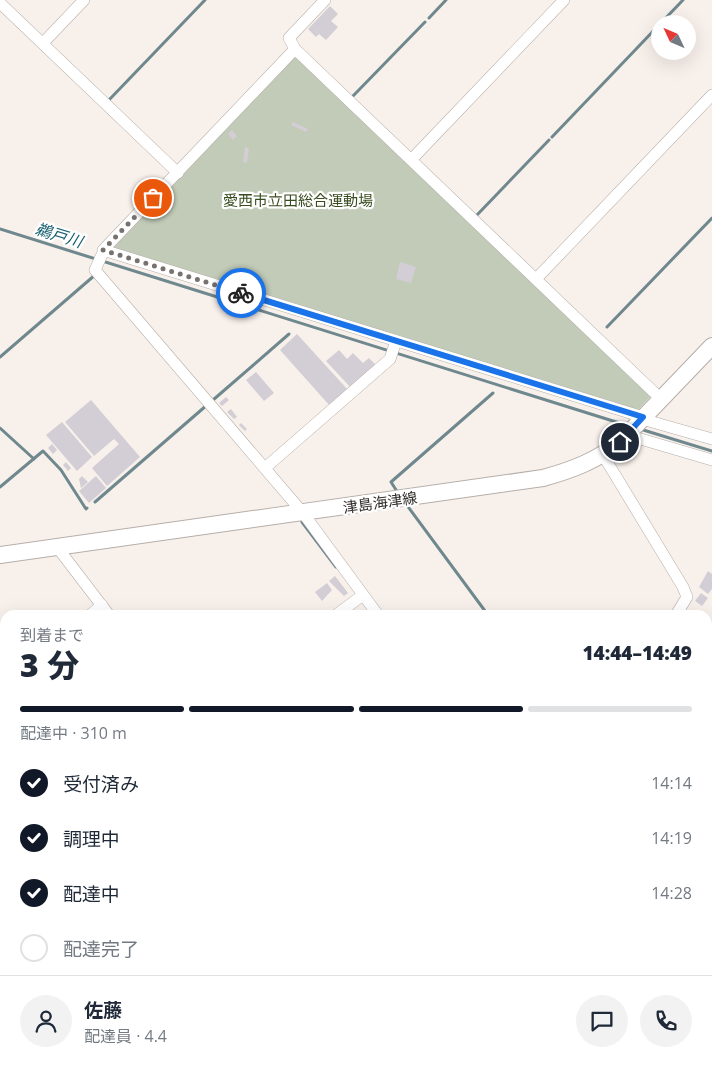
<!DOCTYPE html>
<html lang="ja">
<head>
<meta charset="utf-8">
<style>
  body { margin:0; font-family:"Open Sans","Noto Sans JP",sans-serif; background:#f2f2f3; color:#1f2937; height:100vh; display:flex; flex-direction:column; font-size:19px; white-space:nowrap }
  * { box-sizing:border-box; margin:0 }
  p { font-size:16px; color:#747a83 }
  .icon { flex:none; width:28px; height:28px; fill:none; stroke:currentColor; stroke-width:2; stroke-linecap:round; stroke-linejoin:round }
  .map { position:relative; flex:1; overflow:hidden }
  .side { position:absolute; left:0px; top:610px; width:712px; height:465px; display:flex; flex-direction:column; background:#fff; border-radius:15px 15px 0 0; box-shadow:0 5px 20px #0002 }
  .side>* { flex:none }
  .needle { width:32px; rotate:314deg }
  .fabs { position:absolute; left:651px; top:15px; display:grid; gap:10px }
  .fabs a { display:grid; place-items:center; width:45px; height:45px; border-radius:50%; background:#fff; box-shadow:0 5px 20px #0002; font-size:25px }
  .pin { position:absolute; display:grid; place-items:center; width:42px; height:42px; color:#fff; margin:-21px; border:2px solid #fff; border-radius:50%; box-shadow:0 1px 5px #0007 }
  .courier { position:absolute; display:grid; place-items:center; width:50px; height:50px; margin:-25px; border:4px solid #1a73e8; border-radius:50%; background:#fff; color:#222; box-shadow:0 1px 6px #0007 }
  .overview em { font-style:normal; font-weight:800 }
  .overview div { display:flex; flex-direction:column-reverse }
  .overview { display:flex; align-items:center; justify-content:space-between; height:85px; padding:0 20px }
  h1 { font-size:32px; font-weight:800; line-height:38px }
  .bar { display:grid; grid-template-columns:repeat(4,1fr); gap:8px 5px; align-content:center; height:60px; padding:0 20px }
  .bar i { height:6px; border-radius:4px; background:#e0e1e3 }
  .bar .active { background:#111827 }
  .bar p { grid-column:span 4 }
  .line { display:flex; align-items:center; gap:12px; padding:0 20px; border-top:1px solid #e0e1e3 }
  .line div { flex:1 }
  .round { display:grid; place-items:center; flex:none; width:52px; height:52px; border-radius:26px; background:#f2f2f3 }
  ol { padding:0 20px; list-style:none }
  li { display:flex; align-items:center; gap:15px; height:55px }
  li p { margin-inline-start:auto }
  li .icon { padding:5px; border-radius:50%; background:#111827; color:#fff; stroke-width:4 }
  li:last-child { color:#747a83 }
  li i { width:28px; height:28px; border:2px solid #e0e1e3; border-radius:50% }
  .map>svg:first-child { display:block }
  .green { fill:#c1cbb7 }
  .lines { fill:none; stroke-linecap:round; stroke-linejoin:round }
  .stream { stroke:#6f888e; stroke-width:3 }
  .building { fill:#d3ced5 }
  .street-casing { stroke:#b5aea9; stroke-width:12 }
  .secondary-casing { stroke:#b5aea9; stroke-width:18 }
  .street { stroke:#fff; stroke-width:11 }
  .secondary { stroke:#fff; stroke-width:16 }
  .done { stroke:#77726f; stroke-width:5; stroke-dasharray:0 9 }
  .route { stroke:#1a73e8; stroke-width:6 }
  .labels { text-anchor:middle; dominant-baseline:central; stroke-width:4.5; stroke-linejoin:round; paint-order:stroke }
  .park-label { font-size:15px; fill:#394c20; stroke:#fff }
  .street-label { font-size:15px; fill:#312e2c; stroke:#fff }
  .water-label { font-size:16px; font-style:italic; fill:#135d6c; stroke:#fff }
</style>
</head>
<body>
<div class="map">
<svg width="712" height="1075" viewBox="0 0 712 1075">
  <rect width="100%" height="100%" fill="#f8f0eb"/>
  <path class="green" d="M293,58H298L651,396L636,412L114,248L113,244Z
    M502,1070H521L514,1075H493Z"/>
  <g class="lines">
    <path class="stream" d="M429,18L446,0
      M660,24L683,0
      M353,96L425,22
      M108,101L205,0
      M552,137L660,24
      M477,215L549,140
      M0,229L629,426
      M607,327L712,218
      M0,357L95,275
      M213,400L289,334
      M0,428L34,459
      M640,429L712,451
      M0,487L43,451L61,470L86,509L87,508
      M398,493L391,482L493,393
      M95,502L207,405
      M406,504L488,615
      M302,522L336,567
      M708,706L712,704
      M0,820L5,817
      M708,924L710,923
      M0,927L5,934
      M0,972L5,968
      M152,1075L159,1070"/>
  </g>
  <path class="building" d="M330,6L338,14L331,21L338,27L326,40L319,34L316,37L308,29Z
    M293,122L308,129L306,132L291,125Z
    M232,130L237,136L233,140L228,134Z
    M245,147L249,148L247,163L243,162Z
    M400,262L416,267L411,283L396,279Z
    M297,334L348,390L330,406L280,350Z
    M339,350L347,359L353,353L363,363L369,358L377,366L352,389L326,361Z
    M256,372L274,393L264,401L246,380Z
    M226,397L229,400L222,406L219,403Z
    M91,400L140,457L107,486L92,468L119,444L114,439L94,456L65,422Z
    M231,409L237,417L234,419L227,412Z
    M62,422L92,457L77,471L46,435Z
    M241,423L247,429L245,431L239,425Z
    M52,444L57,450L53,454L48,448Z
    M66,462L71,468L68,471L63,465Z
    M82,476L88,482L81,488L79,479Z
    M96,476L106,488L89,503L79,491Z
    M708,571L712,574V589L708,594L699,587Z
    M335,576L348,593L344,596L329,581Z
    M327,583L332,590L322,601L315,592Z
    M701,593L708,598L702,606L695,601Z
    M710,717L712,738L708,741V718Z
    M708,809L712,813V830L708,833Z
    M5,874V902L2,904L0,878Z
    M712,971V982L708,974Z
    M708,1018L712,1024V1028L708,1032Z"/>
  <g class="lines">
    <g class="street-casing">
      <path id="street" d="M325,0L289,38L295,49L661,399
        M0,3L178,173
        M43,43L84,0
        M295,49L105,248L95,270L303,513L378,615
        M411,160L564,0
        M103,250L643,417
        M536,279L712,95
        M642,419L712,439
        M627,435L712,460
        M603,455L683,587L687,597L676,615
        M265,468L390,359L396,341
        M57,547L109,615
        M90,615L102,605
        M336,615L363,595
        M0,691L5,687
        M708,796L712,793
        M0,866L5,862
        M708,908L712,917
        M708,1038L712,1034
        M449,1070L453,1075
        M702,1070L706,1075
        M10,1075L17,1070
        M303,1075L317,1070
        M640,1075L650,1070"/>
    </g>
    <g class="secondary-casing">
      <path id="secondary" d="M0,555L543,478C572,470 596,461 620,442L712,346
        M0,915L5,922
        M115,1070L118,1075"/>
    </g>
    <use href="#street" class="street"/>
    <use href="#secondary" class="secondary"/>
  </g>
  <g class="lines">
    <path class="done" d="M153,198L103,250L241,293"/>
    <path class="route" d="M241,293L643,417L620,442"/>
  </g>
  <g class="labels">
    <g class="park-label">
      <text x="298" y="200">愛西市立田総合運動場</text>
    </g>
    <g class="street-label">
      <text transform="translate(380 502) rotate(-8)">津島海津線</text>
    </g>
    <g class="water-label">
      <text transform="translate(59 235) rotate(17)">鵜戸川</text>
    </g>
  </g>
</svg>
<div class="fabs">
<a><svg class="needle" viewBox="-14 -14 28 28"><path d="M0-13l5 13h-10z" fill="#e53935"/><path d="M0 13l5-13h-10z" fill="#747a83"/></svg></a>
</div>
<div class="pin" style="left:153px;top:198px;background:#ea580c"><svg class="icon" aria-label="bag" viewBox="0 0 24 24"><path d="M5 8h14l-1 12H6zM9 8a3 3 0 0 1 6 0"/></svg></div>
<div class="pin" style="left:620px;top:442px;background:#1f2937"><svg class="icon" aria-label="home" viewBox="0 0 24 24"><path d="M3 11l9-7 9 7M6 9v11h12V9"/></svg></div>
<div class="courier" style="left:241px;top:293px"><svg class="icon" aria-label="bike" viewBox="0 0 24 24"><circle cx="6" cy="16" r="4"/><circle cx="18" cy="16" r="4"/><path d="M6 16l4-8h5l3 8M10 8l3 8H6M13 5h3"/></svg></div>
<section class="side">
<div class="overview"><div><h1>3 分</h1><p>到着まで</p></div><em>14:44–14:49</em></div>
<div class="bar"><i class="active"></i><i class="active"></i><i class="active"></i><i></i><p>配達中 · 310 m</p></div>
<ol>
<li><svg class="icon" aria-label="check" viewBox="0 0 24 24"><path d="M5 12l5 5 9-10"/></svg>受付済み<p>14:14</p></li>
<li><svg class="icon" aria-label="check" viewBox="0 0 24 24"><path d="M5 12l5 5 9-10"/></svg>調理中<p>14:19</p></li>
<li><svg class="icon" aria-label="check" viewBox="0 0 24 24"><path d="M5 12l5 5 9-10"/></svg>配達中<p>14:28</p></li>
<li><i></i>配達完了</li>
</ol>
<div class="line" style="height:90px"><a class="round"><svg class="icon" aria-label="person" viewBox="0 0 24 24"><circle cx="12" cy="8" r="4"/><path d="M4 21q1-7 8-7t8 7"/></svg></a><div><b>佐藤</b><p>配達員 · 4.4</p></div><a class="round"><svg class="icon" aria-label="chat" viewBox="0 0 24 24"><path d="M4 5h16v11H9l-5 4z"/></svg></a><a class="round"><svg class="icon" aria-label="phone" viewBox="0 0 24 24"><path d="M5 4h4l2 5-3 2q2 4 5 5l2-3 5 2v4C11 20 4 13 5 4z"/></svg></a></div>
</section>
</div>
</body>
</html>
